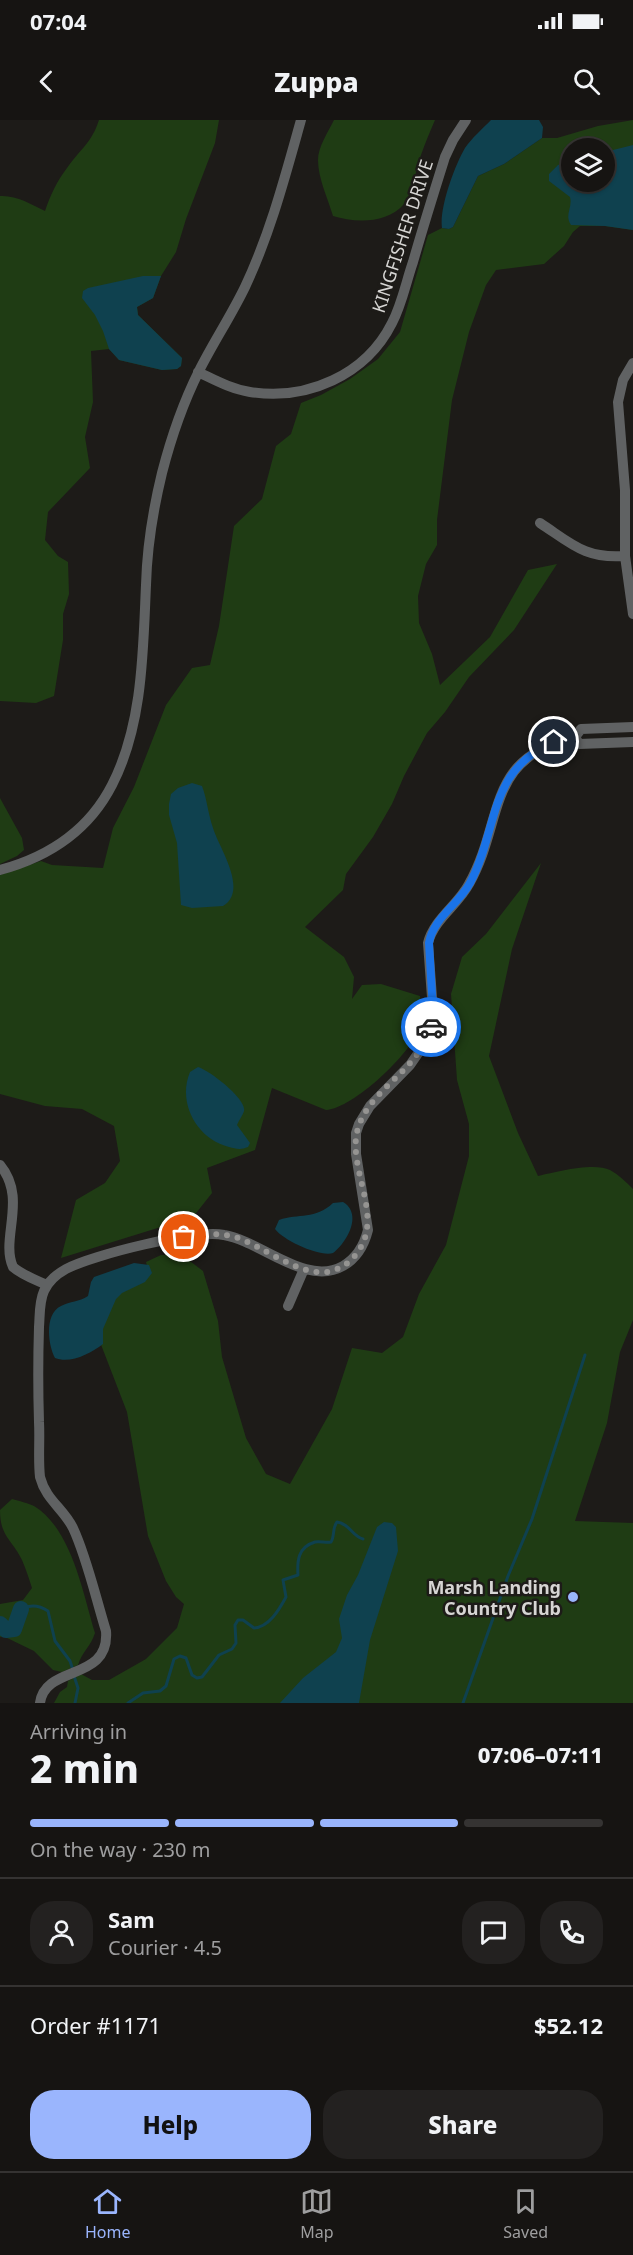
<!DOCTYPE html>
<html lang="en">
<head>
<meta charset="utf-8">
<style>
  body { margin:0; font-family:"Noto Sans",sans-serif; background:#232120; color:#f1f3f6; height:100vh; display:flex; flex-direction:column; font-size:22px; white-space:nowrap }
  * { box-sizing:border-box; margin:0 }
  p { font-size:20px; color:#9e9e9f }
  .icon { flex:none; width:33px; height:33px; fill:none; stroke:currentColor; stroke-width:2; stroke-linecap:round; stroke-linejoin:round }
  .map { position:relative; height:1583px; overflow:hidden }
  .sheet { display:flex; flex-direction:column; background:#161412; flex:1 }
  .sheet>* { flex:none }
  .controls { position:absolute; left:561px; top:18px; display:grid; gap:12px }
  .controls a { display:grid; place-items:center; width:54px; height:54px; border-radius:50%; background:#161412; box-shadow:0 2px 4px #0004,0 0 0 2px #353332; font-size:30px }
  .pin { position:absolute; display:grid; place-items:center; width:51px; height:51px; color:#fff; margin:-26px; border:3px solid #fff; border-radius:50%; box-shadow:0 2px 6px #0007 }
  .courier { position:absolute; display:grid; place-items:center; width:60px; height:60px; margin:-30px; border:4px solid #1a73e8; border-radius:50%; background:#fff; color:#222; box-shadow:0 2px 8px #0007 }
  .overview em { font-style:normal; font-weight:800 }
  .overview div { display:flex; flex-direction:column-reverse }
  .overview { display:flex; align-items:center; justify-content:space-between; height:102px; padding:0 30px }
  h1 { font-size:39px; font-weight:800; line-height:45px }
  .bar { display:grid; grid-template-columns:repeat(4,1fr); gap:9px 6px; align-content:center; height:72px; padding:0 30px }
  .bar i { height:8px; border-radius:4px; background:#353332 }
  .bar .selected { background:#9ab5fd }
  .bar p { grid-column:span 4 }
  .line { display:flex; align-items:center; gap:15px; padding:0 30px; border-top:2px solid #353332 }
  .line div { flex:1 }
  .round { display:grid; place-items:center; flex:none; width:63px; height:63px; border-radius:24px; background:#232120 }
  .cta { display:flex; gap:12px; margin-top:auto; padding:12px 30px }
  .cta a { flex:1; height:69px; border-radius:24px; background:#9ab5fd; color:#111; font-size:24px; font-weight:800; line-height:69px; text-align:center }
  .cta a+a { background:#232120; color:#f1f3f6 }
  .status { display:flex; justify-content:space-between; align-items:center; height:42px; padding:0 30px; background:#161412; direction:ltr }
  .status svg { height:16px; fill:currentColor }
  header { display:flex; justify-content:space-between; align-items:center; height:78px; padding:0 30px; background:#161412; font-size:27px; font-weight:800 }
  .menu { display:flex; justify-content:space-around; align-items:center; height:84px; border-top:2px solid #353332; background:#161412; font-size:16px; color:#9e9e9f }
  .menu a { display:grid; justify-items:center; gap:3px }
  .menu .selected { color:#9ab5fd }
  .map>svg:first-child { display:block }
  .green { fill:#1f3c14; fill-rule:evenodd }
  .water { fill:#0f414f }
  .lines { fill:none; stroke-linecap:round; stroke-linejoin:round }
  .stream { stroke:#0f414f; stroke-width:3 }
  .river { stroke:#0f414f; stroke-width:16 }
  .minor { stroke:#606263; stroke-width:10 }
  .done { stroke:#959492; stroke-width:6; stroke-dasharray:0 10.8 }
  .route { stroke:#1a73e8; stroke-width:8 }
  .poi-dot { fill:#9ab5fd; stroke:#1d1b18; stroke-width:2 }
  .labels { text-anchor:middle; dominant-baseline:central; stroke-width:5; stroke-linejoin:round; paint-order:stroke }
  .street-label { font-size:18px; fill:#d6d5d3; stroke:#1d1b18 }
  .poi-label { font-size:18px; font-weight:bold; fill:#d6d5d3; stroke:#1d1b18; text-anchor:end }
</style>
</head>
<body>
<div class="status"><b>07:04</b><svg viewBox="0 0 49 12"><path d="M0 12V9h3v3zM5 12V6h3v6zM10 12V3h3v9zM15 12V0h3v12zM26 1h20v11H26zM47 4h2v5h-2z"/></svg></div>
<header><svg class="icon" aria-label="back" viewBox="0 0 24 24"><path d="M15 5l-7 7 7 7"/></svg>Zuppa<svg class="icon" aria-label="search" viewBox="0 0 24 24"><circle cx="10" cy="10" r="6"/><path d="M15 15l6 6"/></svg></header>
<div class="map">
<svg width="633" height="1583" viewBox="0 0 633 1583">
  <rect width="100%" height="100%" fill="#1d1b18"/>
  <path class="green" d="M99,0H219L215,23L186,99L176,132L161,156L153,178L137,187L138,195L182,238L181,246L177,249L162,250L119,240L109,229L91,231L93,282L85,317L90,348L48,392L45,420L58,436L68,442L69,474L63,494V520L54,576L36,583L0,581V76C16,75 31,84 45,91C50,76 57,61 67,48C81,28 91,24 99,0Z
    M334,0H435C430,12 425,23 421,35C415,50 414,71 404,84C387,104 355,103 333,96C328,79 318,58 318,40C318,27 328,12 334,0Z
    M633,0V110L605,106H580L573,112L564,126L544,144L496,150L486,165L469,212L452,280L437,400V425L426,444L418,476L419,503L432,534L440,565L490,517L528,450L557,444L514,510L469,557L445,592L427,613L404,656L392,684L373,717L346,754L343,770L305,807L344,837L354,857L352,879L362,865L381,864L420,876C421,886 424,898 420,908C410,934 354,988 326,990L272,968L255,1030L207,1048L212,1073L193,1097L61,1138L76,1080L105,1063L120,1041L114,1006L82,989L45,986L0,974V755L41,741L52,745L103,748L113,708L134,667L166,585L192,548L210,545L219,506L234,406L262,379L276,326L291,314L301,283L321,275L350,259L378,239L400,212L428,115L442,108L449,109L453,107L478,56L504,44L542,18H557L598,6ZM572,28H604V62H572Z
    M0,678L22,718L24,730L17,736L0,744Z
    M541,743L512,829L489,936L518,1013L538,1056C555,1052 594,1042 610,1050C619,1055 626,1062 633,1069V1200L620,1232L607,1303L575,1401L633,1403V1583H54L60,1572L67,1567L68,1561L81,1554L92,1560H109L146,1539L177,1508L184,1484L176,1477L166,1461L148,1416L127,1292L100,1222L101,1203L120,1170L149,1154L146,1142L161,1135H182L203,1151L218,1201L222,1237L246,1318L266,1354L290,1364L332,1289L352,1228L382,1233L403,1217L419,1174L446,1125L469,1036V1004L457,960L451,874L462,837L486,814Z
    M12,1379C19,1381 28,1383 34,1386C72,1409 83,1474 95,1513C91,1526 82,1532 78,1545L62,1552L53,1550L34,1531L3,1516L0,1517V1484L23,1480L32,1468C29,1459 26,1449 22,1440C12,1419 0,1417 0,1390Z"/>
  <path class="water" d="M491,0H539L543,7L542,18L504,44L478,56L453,107L449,109L442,108C439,88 455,45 465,28C472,18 482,9 491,0Z
    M633,25V110L605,106L571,105C564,95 573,87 570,77L549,61V54L558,45L571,41L572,62H604L605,32Z
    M143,156H161L153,178L137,187L138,195L182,238L181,246L177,249L162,250L119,240L109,229L103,211L95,195L82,178L83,171L88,168Z
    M192,663L202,666C207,679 208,694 213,708C219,728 249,770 223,786L192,788L181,785L177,723L169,695V684L171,674L178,668Z
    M198,947C209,950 247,979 244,991C243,995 239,1000 237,1005L250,1023L248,1027C241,1030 236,1029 229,1027C197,1019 177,983 190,952Z
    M343,1082C363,1094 347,1122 333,1133C320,1137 284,1121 275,1109L279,1100C299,1093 315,1100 333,1083Z
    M134,1143L149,1145L152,1153L145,1162L122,1173L116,1179L103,1209V1224C90,1234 70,1244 55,1238C48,1225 44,1194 61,1186C70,1181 79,1182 88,1176L91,1162L94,1157Z
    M384,1402L392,1403L396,1407L398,1431L370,1520L359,1583H280L303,1558L336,1532L342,1518L339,1499L347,1475L358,1455L377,1407Z"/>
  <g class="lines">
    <path class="stream" d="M21,1489C31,1484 39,1485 48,1491L55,1521L70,1541L73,1550
      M74,1556L78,1568L75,1583
      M128,1583L143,1573L160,1571L166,1566L174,1539L180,1536L186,1538L192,1555L197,1558L202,1557L219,1535L232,1529L236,1523L235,1505L238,1500H243L254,1508C269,1507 279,1490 286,1477L283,1460L298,1455C297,1441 298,1427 315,1422C320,1421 326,1423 331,1422C335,1416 332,1408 337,1402C350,1404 352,1416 363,1419
      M463,1583L508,1456L532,1399L585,1235"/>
    <path class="river" d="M0,1504L6,1510L14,1509L21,1489"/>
    <path class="minor" d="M633,243L623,260L618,282L625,370V436L633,494
      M198,252C215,260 231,269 250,272C307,281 366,255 392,203C402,184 406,162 413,142C423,107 434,72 445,37L453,20L466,0
      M540,403C572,424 585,439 625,436
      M575,617L579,624L633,622
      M0,750C48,737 89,710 112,665C143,605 143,531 146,465C147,428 153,390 162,353C171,318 183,283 199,251C213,223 231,196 245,167C270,114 285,57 301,0
      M0,1045C28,1079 0,1118 13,1147C22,1155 36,1160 47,1165
      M288,1186L304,1149
      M40,1583C45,1544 110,1562 106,1511C96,1479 87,1438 73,1408C63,1388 46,1380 40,1357C38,1339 40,1320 39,1302C38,1270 38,1239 39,1207C40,1195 39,1182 44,1171C48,1162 57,1154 66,1149C92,1135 196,1109 224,1115C261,1121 306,1167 343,1146C357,1138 364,1126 368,1110L356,1034V1013L359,1004L370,986L410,945L428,919L433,891L428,823C434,799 458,785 469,764C505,700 484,638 575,617L581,609L633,607"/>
  </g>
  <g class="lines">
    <path class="done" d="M184,1117C202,1114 221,1112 238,1118C263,1127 300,1156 327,1152C339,1150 350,1143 357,1133C386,1095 344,1046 359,1005C373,967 418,951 431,907"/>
    <path class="route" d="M431,907L433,891L429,823C433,798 458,785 470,763C499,709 487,650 554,622"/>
  </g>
  <circle class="poi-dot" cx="573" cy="1477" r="6"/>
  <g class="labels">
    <g class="street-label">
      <text transform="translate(402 116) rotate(-72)">KINGFISHER DRIVE</text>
    </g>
    <g class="poi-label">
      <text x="561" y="1467">Marsh Landing<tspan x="561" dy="21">Country Club</tspan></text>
    </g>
  </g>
</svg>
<div class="controls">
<a><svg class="icon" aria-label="layers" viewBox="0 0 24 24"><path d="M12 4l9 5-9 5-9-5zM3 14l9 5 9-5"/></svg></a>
</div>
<div class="pin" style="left:184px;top:1117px;background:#ea580c"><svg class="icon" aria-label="bag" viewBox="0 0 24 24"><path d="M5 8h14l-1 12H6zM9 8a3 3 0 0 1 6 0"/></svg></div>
<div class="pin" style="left:554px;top:622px;background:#1f2937"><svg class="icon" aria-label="home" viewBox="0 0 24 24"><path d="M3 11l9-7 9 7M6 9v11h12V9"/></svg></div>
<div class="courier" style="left:431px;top:907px"><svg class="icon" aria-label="car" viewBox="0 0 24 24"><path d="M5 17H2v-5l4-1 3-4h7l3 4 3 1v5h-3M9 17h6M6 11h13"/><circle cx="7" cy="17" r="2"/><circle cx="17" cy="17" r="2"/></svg></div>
</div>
<section class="sheet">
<div class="overview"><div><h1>2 min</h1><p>Arriving in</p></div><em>07:06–07:11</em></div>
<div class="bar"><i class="selected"></i><i class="selected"></i><i class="selected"></i><i></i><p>On the way · 230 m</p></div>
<div class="line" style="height:108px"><a class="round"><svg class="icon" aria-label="person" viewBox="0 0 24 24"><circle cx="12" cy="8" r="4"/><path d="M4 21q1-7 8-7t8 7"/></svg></a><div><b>Sam</b><p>Courier · 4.5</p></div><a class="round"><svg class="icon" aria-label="chat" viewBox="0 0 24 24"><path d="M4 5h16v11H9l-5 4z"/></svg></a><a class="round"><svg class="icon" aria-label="phone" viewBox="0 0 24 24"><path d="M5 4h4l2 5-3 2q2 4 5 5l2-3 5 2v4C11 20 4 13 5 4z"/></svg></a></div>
<div class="line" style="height:78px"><div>Order #1171</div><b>$52.12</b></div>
<div class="cta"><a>Help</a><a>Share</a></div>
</section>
<nav class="menu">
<a class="selected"><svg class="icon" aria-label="home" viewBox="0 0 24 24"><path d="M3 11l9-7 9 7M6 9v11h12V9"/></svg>Home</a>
<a><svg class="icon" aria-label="map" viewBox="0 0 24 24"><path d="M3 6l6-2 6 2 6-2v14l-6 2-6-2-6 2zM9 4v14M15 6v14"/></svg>Map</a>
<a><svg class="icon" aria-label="saved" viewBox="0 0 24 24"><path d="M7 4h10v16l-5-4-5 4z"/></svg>Saved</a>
</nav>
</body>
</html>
